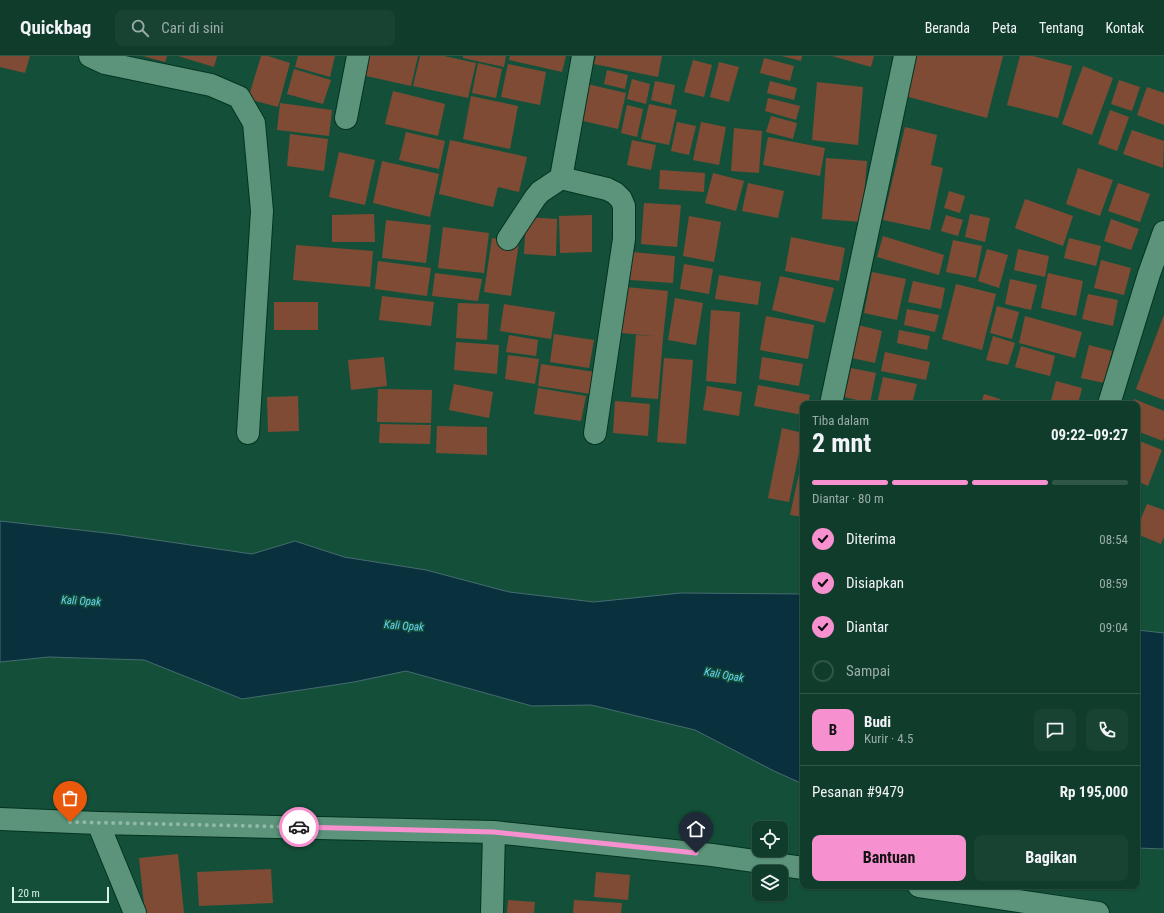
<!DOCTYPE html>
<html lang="id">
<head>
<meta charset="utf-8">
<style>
  body { margin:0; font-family:"Roboto Condensed",sans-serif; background:#184333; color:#f1f3f6; height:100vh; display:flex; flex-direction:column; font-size:15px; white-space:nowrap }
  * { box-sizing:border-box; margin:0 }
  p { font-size:13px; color:#9bada9 }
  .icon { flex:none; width:22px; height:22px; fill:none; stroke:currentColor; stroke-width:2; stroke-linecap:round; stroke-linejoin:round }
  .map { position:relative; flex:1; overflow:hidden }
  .panel { position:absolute; left:800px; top:345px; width:340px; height:488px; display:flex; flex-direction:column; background:#0f3c2b; border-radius:8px; box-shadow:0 1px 3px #0004,0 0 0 1px #2f5647 }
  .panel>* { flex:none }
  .tools { position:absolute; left:752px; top:765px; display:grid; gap:8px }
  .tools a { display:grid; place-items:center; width:36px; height:36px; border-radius:8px; background:#0f3c2b; box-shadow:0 1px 3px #0004,0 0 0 1px #2f5647; font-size:20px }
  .scale { position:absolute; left:12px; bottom:10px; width:97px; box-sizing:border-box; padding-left:4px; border:2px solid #d5f2e3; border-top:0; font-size:11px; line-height:14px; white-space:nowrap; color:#d5f2e3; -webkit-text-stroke:3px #145039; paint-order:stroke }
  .pin { position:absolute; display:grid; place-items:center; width:34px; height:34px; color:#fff; margin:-41px -17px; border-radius:50% 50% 50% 0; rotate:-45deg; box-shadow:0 0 4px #0007 }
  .pin .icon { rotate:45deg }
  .courier { position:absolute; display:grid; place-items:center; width:40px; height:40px; margin:-20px; border:3px solid #f790cf; border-radius:50%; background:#fff; color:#222; box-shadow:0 1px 5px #0007 }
  .summary em { font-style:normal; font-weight:700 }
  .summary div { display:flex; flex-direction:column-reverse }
  .summary { display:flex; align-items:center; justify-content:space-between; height:68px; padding:0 12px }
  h1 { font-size:26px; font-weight:700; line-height:30px }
  .bar { display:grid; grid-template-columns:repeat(4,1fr); gap:6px 4px; align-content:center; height:48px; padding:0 12px }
  .bar i { height:5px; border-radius:3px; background:#2f5647 }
  .bar .current { background:#f790cf }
  .bar p { grid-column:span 4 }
  .line { display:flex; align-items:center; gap:10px; padding:0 12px; border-top:1px solid #2f5647 }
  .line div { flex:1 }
  .round { display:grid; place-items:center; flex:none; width:42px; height:42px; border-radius:8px; background:#184333 }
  ol { padding:0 12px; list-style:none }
  li { display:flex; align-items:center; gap:12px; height:44px }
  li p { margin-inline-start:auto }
  li .icon { padding:4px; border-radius:50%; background:#f790cf; color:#111; stroke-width:4 }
  li:last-child { color:#9bada9 }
  li i { width:22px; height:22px; border:2px solid #2f5647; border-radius:50% }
  .cta { display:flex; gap:8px; margin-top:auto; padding:8px 12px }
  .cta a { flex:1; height:46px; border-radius:8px; background:#f790cf; color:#111; font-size:16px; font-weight:700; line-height:46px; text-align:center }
  .cta a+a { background:#184333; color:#f1f3f6 }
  header { display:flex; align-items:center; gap:24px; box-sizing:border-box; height:56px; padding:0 20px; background:#0f3c2b; border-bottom:1px solid #2f5647 }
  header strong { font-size:19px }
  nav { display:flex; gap:22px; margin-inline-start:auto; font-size:14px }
  .search { width:280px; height:36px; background:#184333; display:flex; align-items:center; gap:10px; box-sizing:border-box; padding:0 14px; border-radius:8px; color:#9bada9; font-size:15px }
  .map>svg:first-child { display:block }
  .water { fill:#08313d; stroke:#466b6f }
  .building { fill:#804b34 }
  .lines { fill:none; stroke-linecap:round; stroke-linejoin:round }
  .minor-casing { stroke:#043322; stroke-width:24 }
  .minor { stroke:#5b947a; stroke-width:22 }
  .done { stroke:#91b9a8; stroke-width:4; stroke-dasharray:0 7.2 }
  .route { stroke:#f790cf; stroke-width:5 }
  .labels { text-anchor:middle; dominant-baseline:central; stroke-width:3; stroke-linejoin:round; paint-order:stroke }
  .water-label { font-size:11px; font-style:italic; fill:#68d2f7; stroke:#145039 }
</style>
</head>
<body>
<header>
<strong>Quickbag</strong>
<div class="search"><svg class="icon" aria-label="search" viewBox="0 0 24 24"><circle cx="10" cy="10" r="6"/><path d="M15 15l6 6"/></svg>Cari di sini</div>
<nav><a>Beranda</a><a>Peta</a><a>Tentang</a><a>Kontak</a></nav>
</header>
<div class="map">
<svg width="1164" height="857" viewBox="0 0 1164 857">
  <rect width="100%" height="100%" fill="#145039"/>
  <path class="water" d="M0,465L115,478L252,498L295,485L344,501L426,514L509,536L594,546L681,537L803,538V728L774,715L695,674L591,649L532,650L406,615L354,626L242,643L144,604L49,601L0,606Z
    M1137,574L1164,577V793L1137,792Z"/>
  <path class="building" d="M0,0H30L25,17L0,11Z
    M143,0H167L165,6Z
    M178,0H217L214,11Z
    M261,0H268L290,7L278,51L248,43Z
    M298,0H335L330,21L295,11Z
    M367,0H418L411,30L362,19Z
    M420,0H444L476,7L468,42L413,30Z
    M463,0H506L504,11L463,2Z
    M510,0H566L562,16L509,4Z
    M596,0H662L658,21L594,8Z
    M782,0H802L801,5Z
    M832,0H874L871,11Z
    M915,0H1003L987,62L905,40Z
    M1020,0H1033L1072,10L1058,62L1007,49Z
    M764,2L794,10L790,25L760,17Z
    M693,4L712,9L704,41L684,36Z
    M719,6L739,11L729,46L710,41Z
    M478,7L502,13L496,42L472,37Z
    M508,8L546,16L540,49L501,41Z
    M1083,10L1113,22L1092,79L1062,68Z
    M294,13L331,24L323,48L287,38Z
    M607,14L628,19L625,33L604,28Z
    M632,23L650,28L646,48L627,43Z
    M1119,24L1140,31L1132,55L1111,48Z
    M655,25L675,29L671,49L651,44Z
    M770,25L797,32L794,44L767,37Z
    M817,26L863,31L858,89L812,84Z
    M587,28L626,37L618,73L579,64Z
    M1147,31L1164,37V69L1137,59Z
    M393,35L445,48L438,80L385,68Z
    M471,40L518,50L510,93L463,83Z
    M768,42L800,50L796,64L765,55Z
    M280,47L332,54L329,80L277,74Z
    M649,48L677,54L669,89L641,83Z
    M627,49L643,53L637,81L621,77Z
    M1110,54L1129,61L1117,95L1098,88Z
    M771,60L797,67L793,83L766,76Z
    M677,66L696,70L689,99L671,95Z
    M701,66L726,71L719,109L693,104Z
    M905,71L937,79L931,109L943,112L930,174L883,164Z
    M734,72L762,75L759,117L731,115Z
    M1132,74L1164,85L1163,112L1123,98Z
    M406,76L445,85L439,113L399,104Z
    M290,78L328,83L324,115L287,110Z
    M768,81L825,92L820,120L763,109Z
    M450,84L527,101L519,136L498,131L493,151L439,138Z
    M632,84L656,89L651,114L627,109Z
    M339,96L375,104L365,149L329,141Z
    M826,102L867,105L862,166L822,163Z
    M382,105L439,118L430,161L373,147Z
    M1078,112L1113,124L1100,160L1066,148Z
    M660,114L705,117L704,136L659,133Z
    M713,117L744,125L736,155L705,147Z
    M748,127L784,135L778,162L742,155Z
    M1118,127L1150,138L1140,166L1108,155Z
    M949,135L965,140L960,157L944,152Z
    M1025,143L1073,160L1063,190L1015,172Z
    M644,147L681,149L677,191L641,188Z
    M374,158L375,186H332V159Z
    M970,158L990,162L985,186L965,181Z
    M592,159V196L560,197L559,160Z
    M946,159L963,164L958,180L941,175Z
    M689,160L721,166L714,206L683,200Z
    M526,161L557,163L556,200L524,198Z
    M1111,163L1139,173L1131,194L1104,185Z
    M386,164L431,169L426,207L382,202Z
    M443,171L489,177L484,217L438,212Z
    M883,180L944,199L939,219L877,201Z
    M791,181L845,192L839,225L785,215Z
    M492,182L519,186L511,240L484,236Z
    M1069,182L1101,190L1096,210L1064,202Z
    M953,184L982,190L976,222L946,216Z
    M296,189L373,195L370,231L293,224Z
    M987,193L1008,199L999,232L978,225Z
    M1018,193L1049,200L1045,221L1014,214Z
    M632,196L675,200L673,227L630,224Z
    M1101,204L1131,212L1124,239L1094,232Z
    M378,205L431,212L427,240L375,233Z
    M684,208L713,213L709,238L680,233Z
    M872,216L906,223L897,264L864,257Z
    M435,217L482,223L478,245L432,240Z
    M1048,217L1083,225L1076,260L1041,252Z
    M719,219L761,226L758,249L715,243Z
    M780,220L834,232L825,267L772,254Z
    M1010,223L1037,229L1031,254L1005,248Z
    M913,225L945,232L941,253L908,246Z
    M956,228L996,238L982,294L942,283Z
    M626,231L668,235L663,282L658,343L631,341L636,279L655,280L621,277Z
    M1088,238L1118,244L1113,270L1082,263Z
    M382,240L434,246L431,270L379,264Z
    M675,242L703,247L696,289L668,284Z
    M274,246H318V274H274Z
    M458,247L489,248L487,284L456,282Z
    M504,248L555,256L551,283L500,275Z
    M997,250L1019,256L1012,283L990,277Z
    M907,253L939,259L935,276L904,269Z
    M711,254L740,256L736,328L706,325Z
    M1164,259V344L1136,333Z
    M766,260L814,269L808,303L760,294Z
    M1025,260L1082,276L1075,302L1019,287Z
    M854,268L882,275L875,307L847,301Z
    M899,274L930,280L927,294L897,287Z
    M554,278L594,284L589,312L550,306Z
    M509,279L538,284L536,300L506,296Z
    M993,280L1015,287L1008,309L986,304Z
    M456,286L499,289L497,318L454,314Z
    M1089,289L1112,295L1104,327L1081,322Z
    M1021,290L1055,300L1050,320L1015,311Z
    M885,296L930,306L926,324L881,315Z
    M508,299L539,303L535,328L505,323Z
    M384,301L387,330L351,334L348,304Z
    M762,301L803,308L799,330L759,323Z
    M664,302L693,304L686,388L657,386Z
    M541,308L595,316L591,338L538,330Z
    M851,312L876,317L870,347L844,341Z
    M883,321L917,328L912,348H877Z
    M1056,325L1082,332L1078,348H1050Z
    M454,328L493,336L489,362L449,354Z
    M758,329L810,339L808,348H803V359L754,350Z
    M707,330L742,336L739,360L703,354Z
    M538,332L586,340L581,365L534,358Z
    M378,333L432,334L431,367L377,366Z
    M984,338L1000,343L999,348H981Z
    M298,340L299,375L268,376L267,341Z
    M1134,343L1164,355V381L1163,385L1137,375V348H1132Z
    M615,345L650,348L648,380L613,377Z
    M380,368L431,369L430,388L379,387Z
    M437,370L487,371V399L436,397Z
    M782,372L803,377L789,446L768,442Z
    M1137,384L1162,394L1148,430L1137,425Z
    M802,404H803V461L790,459Z
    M1147,448L1164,454V481L1161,488L1137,478V472Z
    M178,798L184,857H145L139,802Z
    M271,813L273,847L199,850L197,816Z
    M596,816L630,819L628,844L594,841Z
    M508,844L535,846L534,857H507Z
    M574,844L622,847L621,857H573Z"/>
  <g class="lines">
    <g class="minor-casing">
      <path id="minor" d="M90,0L105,7L211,29L239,41L254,67L262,155L248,377
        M346,62L358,0
        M561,122L607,133L615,137L621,143L624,150V183L595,377
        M508,183L535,142L540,136L561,122L583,0
        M831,348L905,0
        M1109,348L1149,218L1164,176
        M0,763L98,767L494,776L712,799L803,812
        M98,767L135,857
        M919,830L1098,857
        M492,857L494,776"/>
    </g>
    <use href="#minor" class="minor"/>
  </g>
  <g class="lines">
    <path class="done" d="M70,766L299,771"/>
    <path class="route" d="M299,771L494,776L696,797"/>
  </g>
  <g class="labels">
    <g class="water-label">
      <text transform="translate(81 545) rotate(3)">Kali Opak</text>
      <text transform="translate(404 570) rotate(4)">Kali Opak</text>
      <text transform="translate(724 619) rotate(10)">Kali Opak</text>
    </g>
  </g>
</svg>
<div class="tools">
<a><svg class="icon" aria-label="locate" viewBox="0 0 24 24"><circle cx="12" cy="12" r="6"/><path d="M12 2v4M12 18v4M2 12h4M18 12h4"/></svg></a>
<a><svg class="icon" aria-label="layers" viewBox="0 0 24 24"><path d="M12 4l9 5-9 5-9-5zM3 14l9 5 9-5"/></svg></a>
</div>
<div class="scale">20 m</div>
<div class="pin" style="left:70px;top:766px;background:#ea580c"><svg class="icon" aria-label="bag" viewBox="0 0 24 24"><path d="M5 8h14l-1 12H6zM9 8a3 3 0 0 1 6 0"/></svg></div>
<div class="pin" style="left:696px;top:797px;background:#1f2937"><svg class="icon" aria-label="home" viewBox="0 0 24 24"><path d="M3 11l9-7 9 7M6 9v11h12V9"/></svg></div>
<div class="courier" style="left:299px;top:771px"><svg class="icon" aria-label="car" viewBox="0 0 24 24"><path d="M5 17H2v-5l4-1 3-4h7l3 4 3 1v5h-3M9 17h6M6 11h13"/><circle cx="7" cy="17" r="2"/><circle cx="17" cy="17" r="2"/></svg></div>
<section class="panel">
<div class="summary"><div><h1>2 mnt</h1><p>Tiba dalam</p></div><em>09:22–09:27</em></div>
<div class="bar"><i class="current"></i><i class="current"></i><i class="current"></i><i></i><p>Diantar · 80 m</p></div>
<ol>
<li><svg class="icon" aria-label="check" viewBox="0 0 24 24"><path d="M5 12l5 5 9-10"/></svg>Diterima<p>08:54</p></li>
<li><svg class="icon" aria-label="check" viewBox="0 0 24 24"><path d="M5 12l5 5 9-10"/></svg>Disiapkan<p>08:59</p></li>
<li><svg class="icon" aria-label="check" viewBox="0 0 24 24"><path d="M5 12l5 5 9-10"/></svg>Diantar<p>09:04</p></li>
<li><i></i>Sampai</li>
</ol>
<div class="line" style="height:72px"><b class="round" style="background:#f790cf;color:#111">B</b><div><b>Budi</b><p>Kurir · 4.5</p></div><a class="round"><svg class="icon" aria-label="chat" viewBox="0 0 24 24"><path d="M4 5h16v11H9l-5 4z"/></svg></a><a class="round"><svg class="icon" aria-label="phone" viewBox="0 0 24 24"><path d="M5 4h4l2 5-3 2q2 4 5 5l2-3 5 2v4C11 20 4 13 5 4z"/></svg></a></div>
<div class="line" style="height:52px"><div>Pesanan #9479</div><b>Rp 195,000</b></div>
<div class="cta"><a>Bantuan</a><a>Bagikan</a></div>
</section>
</div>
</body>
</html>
